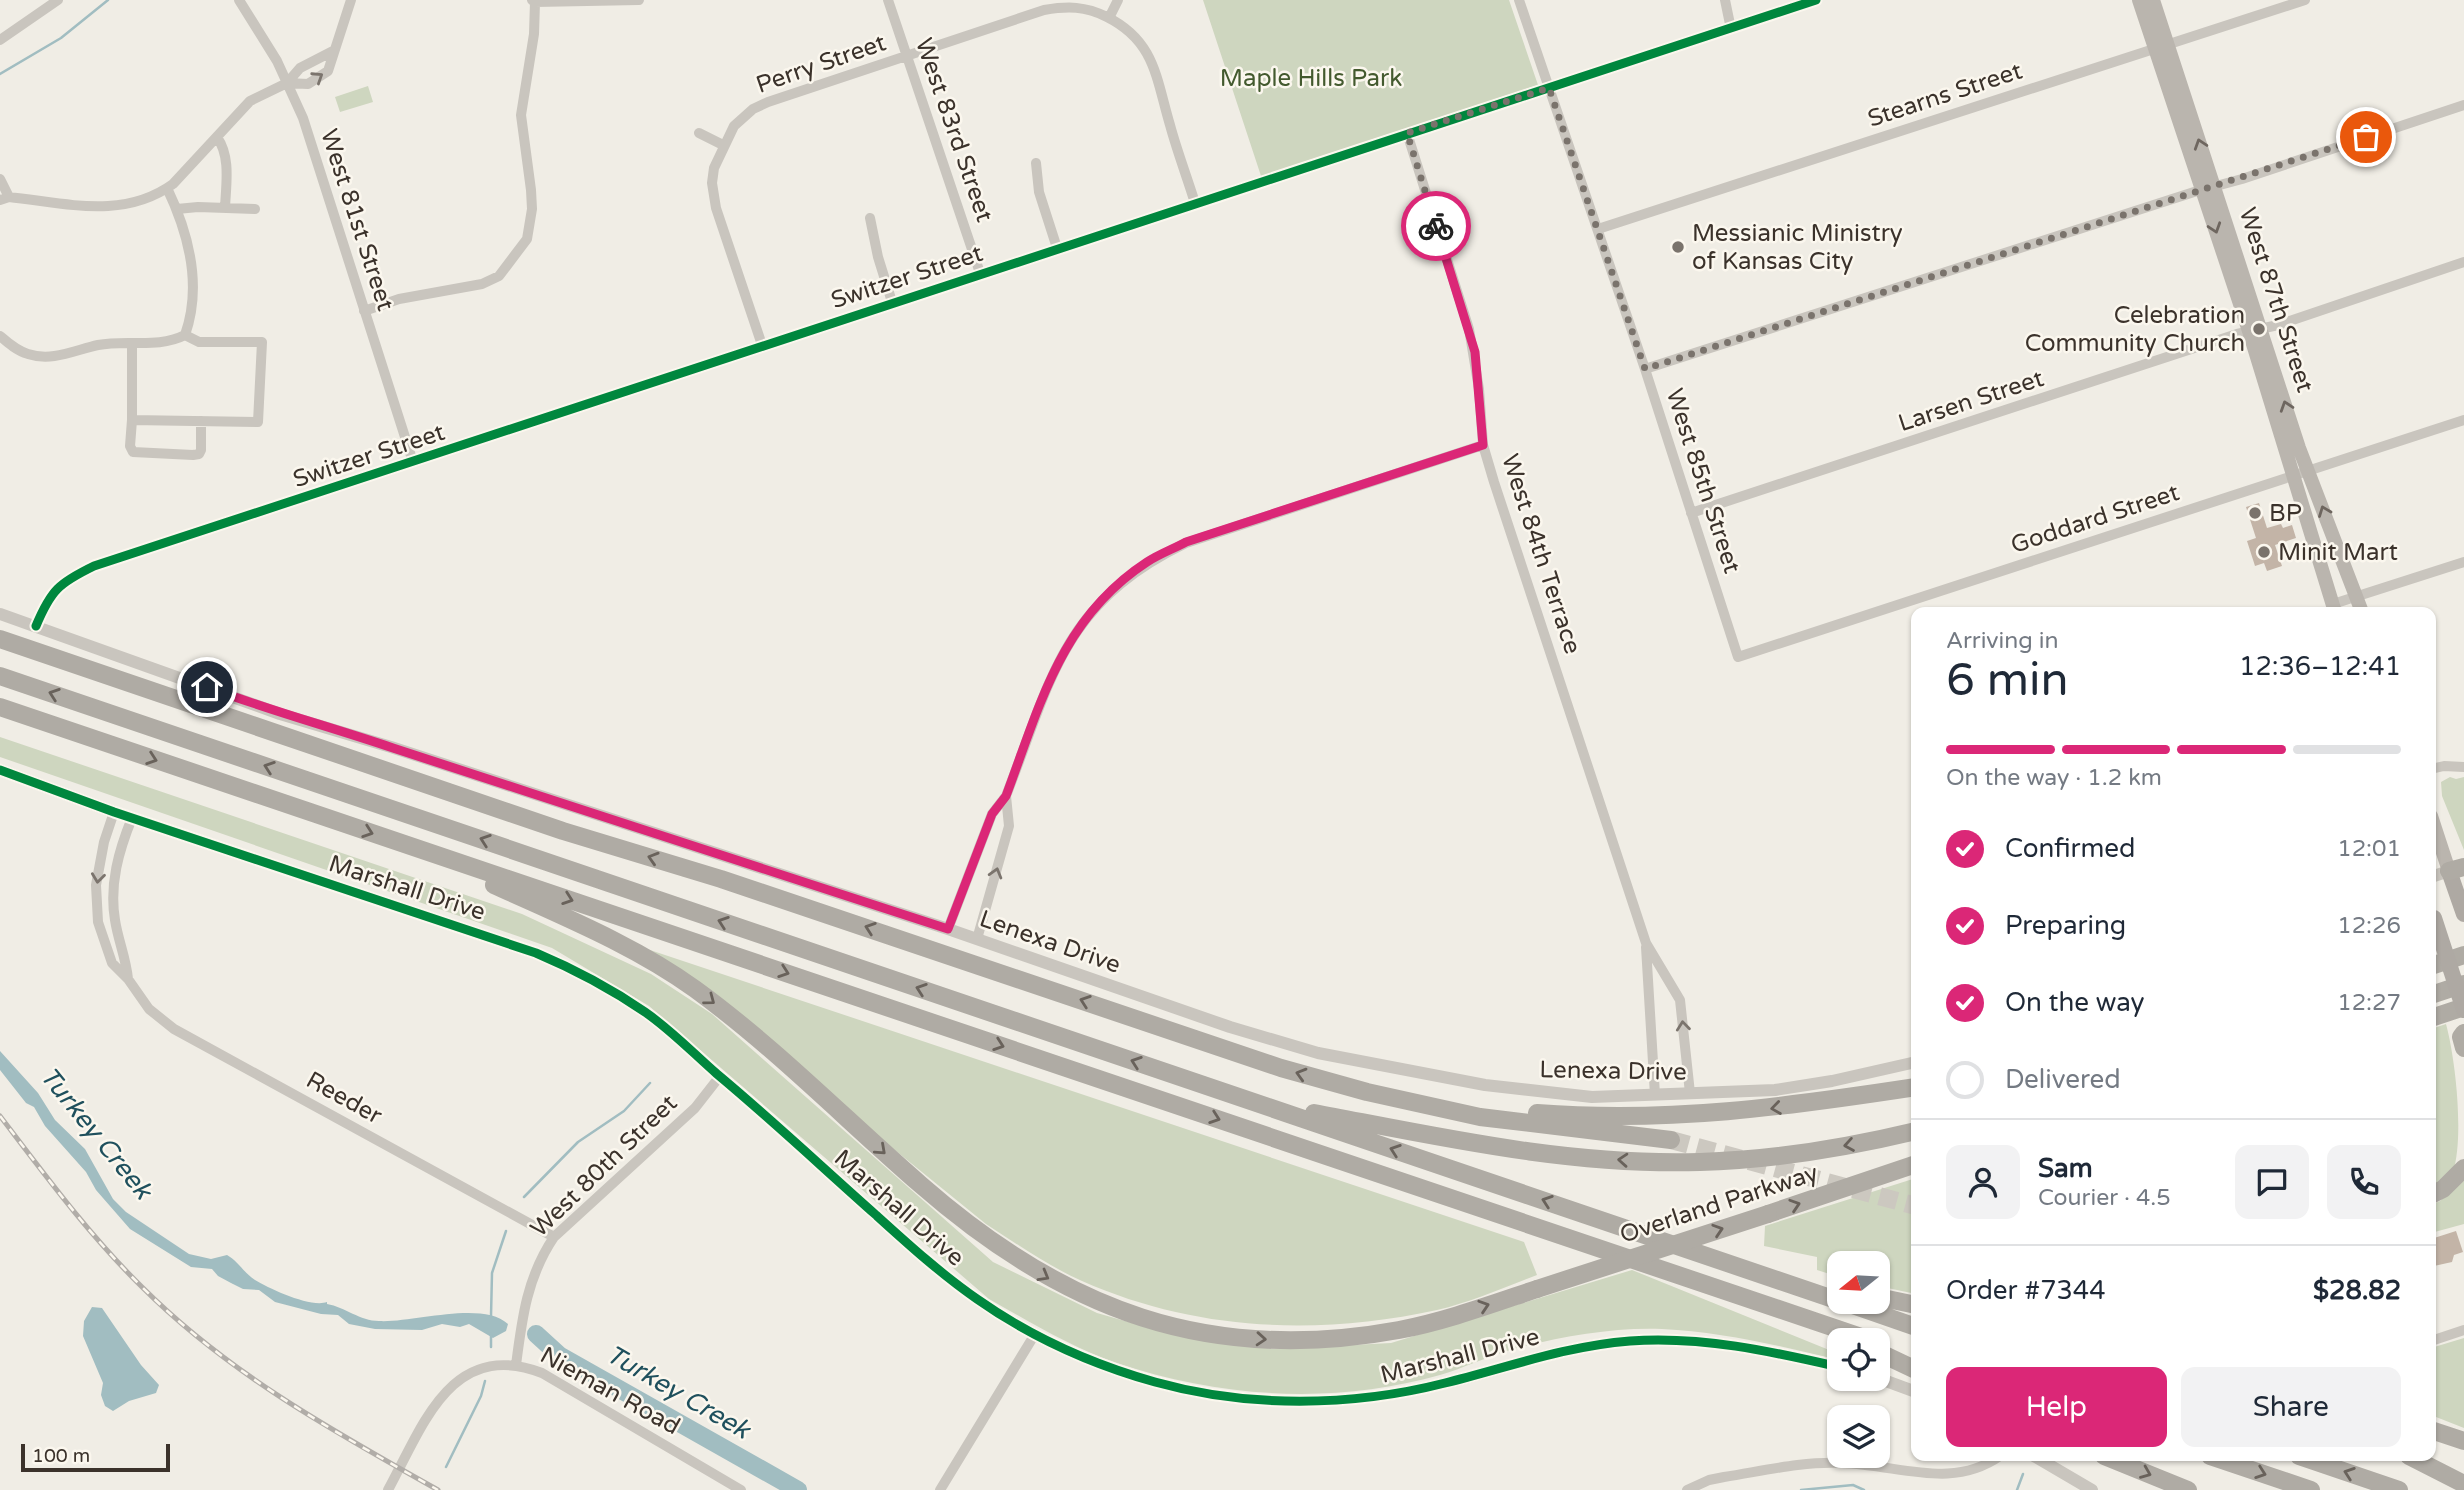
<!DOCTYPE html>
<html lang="en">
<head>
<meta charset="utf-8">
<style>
  body { margin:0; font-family:"Varela Round",sans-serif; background:#f2f2f3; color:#1f2937; height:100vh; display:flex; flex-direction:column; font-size:26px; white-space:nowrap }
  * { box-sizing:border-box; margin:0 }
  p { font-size:23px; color:#747a83 }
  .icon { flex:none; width:38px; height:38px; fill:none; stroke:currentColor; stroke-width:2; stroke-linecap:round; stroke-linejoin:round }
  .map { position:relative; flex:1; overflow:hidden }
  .drawer { position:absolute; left:1911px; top:607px; width:525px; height:854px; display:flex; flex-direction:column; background:#fff; border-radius:14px; box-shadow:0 2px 5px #0004 }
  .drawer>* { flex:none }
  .needle { width:46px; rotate:252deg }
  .buttons { position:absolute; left:1827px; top:1251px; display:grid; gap:14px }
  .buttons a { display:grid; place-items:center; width:63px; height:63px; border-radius:14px; background:#fff; box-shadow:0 2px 5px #0004; font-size:35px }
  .scale { position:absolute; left:21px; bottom:18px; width:149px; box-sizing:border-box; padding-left:7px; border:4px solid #3b322b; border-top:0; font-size:19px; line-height:24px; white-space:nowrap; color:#3b322b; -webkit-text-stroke:5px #fbf7ee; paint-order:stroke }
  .pin { position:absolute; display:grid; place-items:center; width:60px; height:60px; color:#fff; margin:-30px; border:4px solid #fff; border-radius:50%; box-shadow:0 2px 7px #0007 }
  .courier { position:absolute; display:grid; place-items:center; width:70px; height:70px; margin:-35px; border:5px solid #db2777; border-radius:50%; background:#fff; color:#222; box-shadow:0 2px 9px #0007 }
  .overview em { font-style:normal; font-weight:600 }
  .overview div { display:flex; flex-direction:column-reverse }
  .overview { display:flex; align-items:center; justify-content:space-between; height:119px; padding:0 35px }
  h1 { font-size:46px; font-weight:600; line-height:52px }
  .bar { display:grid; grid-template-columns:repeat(4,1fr); gap:10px 7px; align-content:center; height:84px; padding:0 35px }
  .bar i { height:9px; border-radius:5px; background:#e0e1e3 }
  .bar .current { background:#db2777 }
  .bar p { grid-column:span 4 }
  .line { display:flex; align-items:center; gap:18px; padding:0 35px; border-top:2px solid #e0e1e3 }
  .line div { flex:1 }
  .round { display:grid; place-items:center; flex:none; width:74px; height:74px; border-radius:14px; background:#f2f2f3 }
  ol { padding:0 35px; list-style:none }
  li { display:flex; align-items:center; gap:21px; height:77px }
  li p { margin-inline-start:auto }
  li .icon { padding:7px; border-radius:50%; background:#db2777; color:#fff; stroke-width:4 }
  li:last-child { color:#747a83 }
  li i { width:38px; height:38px; border:4px solid #e0e1e3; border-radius:50% }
  .action { display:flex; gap:14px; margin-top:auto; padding:14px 35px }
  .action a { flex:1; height:80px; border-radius:14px; background:#db2777; color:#fff; font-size:28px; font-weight:600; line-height:80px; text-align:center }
  .action a+a { background:#f2f2f3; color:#1f2937 }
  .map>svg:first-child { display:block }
  .green { fill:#ced6bf }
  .water { fill:#a1bdc1 }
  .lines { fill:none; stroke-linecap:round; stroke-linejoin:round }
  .stream { stroke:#a1bdc1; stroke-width:2.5 }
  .river { stroke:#a1bdc1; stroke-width:18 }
  .building { fill:#c3b4a7 }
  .motorway-tunnel { stroke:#ccc8c0; stroke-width:18; stroke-dasharray:18 9; stroke-linecap:butt }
  .minor { stroke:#c9c5be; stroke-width:10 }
  .tertiary { stroke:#c9c5be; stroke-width:12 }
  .secondary { stroke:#bab5ae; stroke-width:14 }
  .primary { stroke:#aea9a3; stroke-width:16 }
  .motorway { stroke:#afaba4; stroke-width:18 }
  .rail-casing { stroke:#b1ada8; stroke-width:5 }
  .rail { stroke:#fbf7ee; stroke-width:2.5; stroke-dasharray:8; stroke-linecap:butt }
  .primary-bridge { stroke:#aea9a3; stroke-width:16 }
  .motorway-bridge { stroke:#afaba4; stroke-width:18 }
  .cycleway-casing { stroke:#fbf7ee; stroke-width:13 }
  .cycleway { stroke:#00873e; stroke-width:9 }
  .oneway { stroke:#7b746d }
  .oneway2 { stroke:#6e665f }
  .oneway3 { stroke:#69625b }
  .done { stroke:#7a736c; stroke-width:7; stroke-dasharray:0 12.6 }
  .route { stroke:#db2777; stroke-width:9 }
  .poi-dot { fill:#7a736c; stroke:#fbf7ee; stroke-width:2.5 }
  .labels { text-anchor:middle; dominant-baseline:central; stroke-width:5; stroke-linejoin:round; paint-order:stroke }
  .street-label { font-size:24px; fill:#3b322b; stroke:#fbf7ee }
  .park-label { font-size:24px; fill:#435a2e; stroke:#fbf7ee }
  .poi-label { font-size:24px; fill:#3b322b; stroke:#fbf7ee; text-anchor:start }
  .water-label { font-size:26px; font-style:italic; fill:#1f505d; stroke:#fbf7ee }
</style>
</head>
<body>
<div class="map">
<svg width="2464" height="1490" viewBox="0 0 2464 1490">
  <rect width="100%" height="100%" fill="#f0ede5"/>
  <path class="green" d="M1203,0H1509L1538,85L1261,176Z
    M368,86L373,102L340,112L335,97Z
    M0,737L522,914L651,974L712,1014L993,1262L1097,1313L1178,1336L1274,1349L1391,1343L1632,1270L1839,1354V1360C1781,1346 1722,1332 1662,1329C1613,1327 1558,1337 1510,1350C1486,1357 1464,1368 1440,1375C1334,1405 1221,1398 1117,1363C1072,1348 1030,1322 989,1299L649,1006L552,948L0,757Z
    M2450,777L2456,779L2464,777V850L2442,796L2441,782Z
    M647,949L1524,1242L1537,1275C1505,1287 1471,1302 1437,1310C1317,1336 1195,1331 1082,1281C1048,1266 1017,1244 986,1224Z
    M2446,1024C2456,1061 2464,1138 2453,1172C2448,1178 2437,1183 2431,1187V1029Z
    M1916,1178V1294L1878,1286V1264H1839V1277L1817,1270V1257L1764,1246L1765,1226Z
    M2464,1179V1224L2431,1233V1205L2440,1201Z
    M2464,1338V1428L2431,1415V1348Z"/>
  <path class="water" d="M0,1051L38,1093L55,1120L85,1149L113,1199L126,1212L189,1254L211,1259L227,1255C238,1261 244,1273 255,1280C270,1289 311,1308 327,1302V1304C345,1307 360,1321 379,1321C413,1323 482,1300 508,1324L506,1331L493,1338L469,1324L460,1327L442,1324L422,1330L375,1329L349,1324L338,1315L321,1314L275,1302L259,1290L243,1289L231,1283L218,1276L212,1269L191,1267L130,1229L96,1190L86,1172L45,1126L34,1107L26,1103L0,1070Z
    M92,1307L102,1308L141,1365L159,1385L156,1393L129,1401L113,1411L105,1406L101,1395L103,1383L83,1336L84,1321Z"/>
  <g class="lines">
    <path class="stream" d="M0,74L61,38L108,0
      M524,1197L578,1142L624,1111L650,1083
      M491,1316L492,1273L506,1231
      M491,1334V1347
      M446,1467L481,1396L485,1381
      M1801,1490L1853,1485L1864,1490
      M2017,1490L2023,1474"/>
    <path class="river" d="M536,1334L559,1355L798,1490"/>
  </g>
  <path class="building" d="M2259,503L2267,528L2281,524L2283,528L2292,525L2296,538L2275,545L2282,566L2267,571L2264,563L2255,566L2247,541L2256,538L2246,507Z
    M2456,1231L2463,1252L2454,1255L2452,1262L2434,1266L2431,1263V1239Z"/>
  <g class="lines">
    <path class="motorway-tunnel" d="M1671,1140L1916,1206"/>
    <path class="minor" d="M239,0L277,61L303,118L413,462
      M532,0L535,2L639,0
      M888,0L980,273
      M1519,0L1645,369L1738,657L2464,420
      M1725,0L1731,29
      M1109,18L1118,0
      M0,40L58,0
      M287,83L308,84L328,71L351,0
      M699,133L723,145
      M1407,133L1469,329L1479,389L1483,445L1494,482L1646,943L1680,1000L1690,1093
      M217,137C231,157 226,184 225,208
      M1036,163L1039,192L1057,248
      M0,179L9,197
      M0,200L9,197C66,203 123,220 173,184L250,101L287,83L300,68L333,51
      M177,209L198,207L255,209
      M870,218L878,257L892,302
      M1598,229L2305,0
      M364,311L399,299L482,284L499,276L527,239L532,209L531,190L521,115L534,34L535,2
      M0,336C8,343 17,351 28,354C52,362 75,350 98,345C128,339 157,349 185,335C202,287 189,234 167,188
      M132,344V420L258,422L262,342H199L185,335
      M762,345L716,208L712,183L714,168L734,126L753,109L768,102L1044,10C1068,6 1085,6 1107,17C1155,41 1156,78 1170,125C1177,151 1187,177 1195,203
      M1645,369L2194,192L2242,179L2464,105
      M132,420L130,446L133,452L193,455L199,454L201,450V421
      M1691,513L2237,334L2278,325L2464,262
      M2333,604L2464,562
      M36,626C51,590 59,583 94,566L1816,0
      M2431,769L2444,766L2464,767
      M114,812L104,842L96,885L98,922L112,963L128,979L149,1009L174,1029L554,1237
      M948,929L992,814L1006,796C1052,678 1062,603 1186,543L1483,445
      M977,939L1009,826L1006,796
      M1646,947L1655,1095
      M128,979C126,958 118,940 115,920C109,884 119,850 132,818
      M2431,1341L2464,1330
      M516,1365C522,1318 527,1277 554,1237L695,1108L720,1076
      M388,1490C423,1426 451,1338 542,1373L741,1490
      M940,1490L1035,1334
      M1687,1490L1709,1480L1724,1477C1763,1471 1803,1461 1842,1463C1901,1465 1951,1490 2000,1456"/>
    <path class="tertiary" d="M0,614L280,714L391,747L948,929L1230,1027L1318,1053L1485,1085L1592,1097L1775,1090L1832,1081L1916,1062
      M0,770L114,812L536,953C574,969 610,988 645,1012C671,1030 693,1053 717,1074C771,1119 823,1168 876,1215C908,1244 941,1274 977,1299C1031,1337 1091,1364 1155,1382C1248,1408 1351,1407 1445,1383C1506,1368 1565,1346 1630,1341C1702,1336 1770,1351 1839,1367
      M2431,877L2449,871
      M1878,1378L1916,1392
      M2034,1456L2092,1490"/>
    <path class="secondary" d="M2139,0L2249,331L2335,612
      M2153,0L2299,448L2362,612
      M2431,816L2449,871"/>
    <path class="primary" d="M2449,871L2464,914"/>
    <path class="motorway" d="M0,639L563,831L721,879L1281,1068L1367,1092L1480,1117L1671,1140
      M0,676L1839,1301
      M0,707L1870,1340
      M2449,871L2464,867
      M494,885C562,916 634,945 695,989C776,1048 846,1120 921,1185C1064,1310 1208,1365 1399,1330C1446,1321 1492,1304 1537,1289
      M2431,966L2464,955
      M2431,995L2464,984
      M2431,1018L2464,1007
      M2464,1033L2461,1037L2464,1048
      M1314,1113C1441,1137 1569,1166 1700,1162C1773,1160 1845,1148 1916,1131
      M1537,1113C1670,1123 1785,1107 1916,1087
      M2431,1195L2443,1189L2464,1168
      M1768,1214L1916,1164
      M1878,1297L1916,1305
      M1844,1302L1916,1327
      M1878,1352L1916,1370
      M2431,1430L2464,1441
      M2104,1456L2188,1490
      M2210,1456L2311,1490
      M2299,1456L2399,1490
      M2409,1456L2464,1484"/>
    <g class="rail-casing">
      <path id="rail" d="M0,1116C45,1175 89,1235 142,1287C228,1373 333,1431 438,1490"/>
    </g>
    <use href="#rail" class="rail"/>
    <path class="primary-bridge" d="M2434,918L2464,1010"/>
    <path class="motorway-bridge" d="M1537,1289L1768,1214"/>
    <g class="cycleway-casing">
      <path id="cycleway" d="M36,626C51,590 59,583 94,566L1816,0
        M0,770L114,812L536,953C574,969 610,988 645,1012C671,1030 693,1053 717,1074C771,1119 823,1168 876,1215C908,1244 941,1274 977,1299C1031,1337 1091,1364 1155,1382C1248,1408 1351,1407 1445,1383C1506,1368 1565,1346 1630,1341C1702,1336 1770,1351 1839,1367"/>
    </g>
    <use href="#cycleway" class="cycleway"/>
  </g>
  <defs><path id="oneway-chevron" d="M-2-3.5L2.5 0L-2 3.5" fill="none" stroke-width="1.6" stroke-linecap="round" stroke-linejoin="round" transform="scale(1.75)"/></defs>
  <g class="oneway">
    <use href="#oneway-chevron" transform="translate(318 77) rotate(-33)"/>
    <use href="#oneway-chevron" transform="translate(996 873) rotate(-74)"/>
    <use href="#oneway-chevron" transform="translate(98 878) rotate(97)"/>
    <use href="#oneway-chevron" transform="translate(1683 1026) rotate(-96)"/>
  </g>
  <g class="oneway2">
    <use href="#oneway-chevron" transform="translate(2200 144) rotate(-108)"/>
    <use href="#oneway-chevron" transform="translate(2215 228) rotate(72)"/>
    <use href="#oneway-chevron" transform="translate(2286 406) rotate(-108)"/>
    <use href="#oneway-chevron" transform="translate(2324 511) rotate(-111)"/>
  </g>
  <g class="oneway3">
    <use href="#oneway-chevron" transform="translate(54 694) rotate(-161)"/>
    <use href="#oneway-chevron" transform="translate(152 759) rotate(19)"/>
    <use href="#oneway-chevron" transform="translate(269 767) rotate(-161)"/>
    <use href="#oneway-chevron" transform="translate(368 832) rotate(19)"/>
    <use href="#oneway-chevron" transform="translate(485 840) rotate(-161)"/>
    <use href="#oneway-chevron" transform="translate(653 858) rotate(-163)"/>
    <use href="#oneway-chevron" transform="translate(568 899) rotate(19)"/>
    <use href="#oneway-chevron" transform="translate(723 922) rotate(-161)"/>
    <use href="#oneway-chevron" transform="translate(870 928) rotate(-161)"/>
    <use href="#oneway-chevron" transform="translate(784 972) rotate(19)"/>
    <use href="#oneway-chevron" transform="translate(921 989) rotate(-161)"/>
    <use href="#oneway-chevron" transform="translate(710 1000) rotate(37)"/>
    <use href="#oneway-chevron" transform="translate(1085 1001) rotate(-161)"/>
    <use href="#oneway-chevron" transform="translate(999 1045) rotate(19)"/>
    <use href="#oneway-chevron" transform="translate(1136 1062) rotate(-161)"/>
    <use href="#oneway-chevron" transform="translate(1301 1074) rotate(-164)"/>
    <use href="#oneway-chevron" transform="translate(1776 1108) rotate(172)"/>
    <use href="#oneway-chevron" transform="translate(1215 1118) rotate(19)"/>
    <use href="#oneway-chevron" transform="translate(1849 1145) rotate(170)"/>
    <use href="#oneway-chevron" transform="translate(881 1150) rotate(42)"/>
    <use href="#oneway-chevron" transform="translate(1395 1150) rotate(-161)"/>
    <use href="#oneway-chevron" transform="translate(1623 1160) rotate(-176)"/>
    <use href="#oneway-chevron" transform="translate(1547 1201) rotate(-161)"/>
    <use href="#oneway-chevron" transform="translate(1795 1205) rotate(-18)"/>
    <use href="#oneway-chevron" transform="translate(1718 1230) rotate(-18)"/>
    <use href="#oneway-chevron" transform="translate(1044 1276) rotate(30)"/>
    <use href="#oneway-chevron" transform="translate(1484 1306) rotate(-18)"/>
    <use href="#oneway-chevron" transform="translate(1261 1339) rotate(4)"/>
    <use href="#oneway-chevron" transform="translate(2146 1473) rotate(22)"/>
    <use href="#oneway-chevron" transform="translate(2261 1473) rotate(19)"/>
    <use href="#oneway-chevron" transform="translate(2349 1473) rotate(-161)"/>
  </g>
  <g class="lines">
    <path class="done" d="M1436,226L1407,133L1549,88L1645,369L2366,137"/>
    <path class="route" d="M207,687C268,710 331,727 393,748C578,808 762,870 948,929L992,814L1006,796C1040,705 1061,618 1147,562C1159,554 1173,549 1186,542L1483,445L1475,352L1436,226"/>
  </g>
  <g class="poi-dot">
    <circle cx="1678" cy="247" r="7"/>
    <circle cx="2259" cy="329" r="7"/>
    <circle cx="2255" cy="513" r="7"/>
    <circle cx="2264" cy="552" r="7"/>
  </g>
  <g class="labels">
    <g class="street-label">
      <text transform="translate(821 64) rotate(-19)">Perry Street</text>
      <text transform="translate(1945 95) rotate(-18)">Stearns Street</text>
      <text transform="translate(954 130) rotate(71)">West 83rd Street</text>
      <text transform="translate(357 220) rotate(72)">West 81st Street</text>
      <text transform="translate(907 277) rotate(-18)">Switzer Street</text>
      <text transform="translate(2276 300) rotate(72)">West 87th Street</text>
      <text transform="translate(1971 401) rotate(-18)">Larsen Street</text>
      <text transform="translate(369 456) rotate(-18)">Switzer Street</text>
      <text transform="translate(1703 481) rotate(72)">West 85th Street</text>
      <text transform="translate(2095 519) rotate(-18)">Goddard Street</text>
      <text transform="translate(1541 554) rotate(72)">West 84th Terrace</text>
      <text transform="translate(407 888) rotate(18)">Marshall Drive</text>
      <text transform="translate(1050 942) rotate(19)">Lenexa Drive</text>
      <text transform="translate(1613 1071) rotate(1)">Lenexa Drive</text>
      <text transform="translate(344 1098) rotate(29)">Reeder</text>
      <text transform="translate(604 1166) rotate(-44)">West 80th Street</text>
      <text transform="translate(1719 1204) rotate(-18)">Overland Parkway</text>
      <text transform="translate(899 1208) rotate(41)">Marshall Drive</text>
      <text transform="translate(1460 1356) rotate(-14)">Marshall Drive</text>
      <text transform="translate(610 1391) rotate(29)">Nieman Road</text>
    </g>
    <g class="park-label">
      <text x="1311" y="78">Maple Hills Park</text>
    </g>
    <g class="poi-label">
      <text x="1692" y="233">Messianic Ministry<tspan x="1692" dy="28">of Kansas City</tspan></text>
      <text x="2245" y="315" text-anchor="end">Celebration<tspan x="2245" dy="28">Community Church</tspan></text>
      <text x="2269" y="513">BP</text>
      <text x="2278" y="552">Minit Mart</text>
    </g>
    <g class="water-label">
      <text transform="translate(96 1133) rotate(51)">Turkey Creek</text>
      <text transform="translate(678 1392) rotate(30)">Turkey Creek</text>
    </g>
  </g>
</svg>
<div class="buttons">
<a><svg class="needle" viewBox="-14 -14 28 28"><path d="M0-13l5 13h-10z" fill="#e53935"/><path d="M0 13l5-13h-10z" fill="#747a83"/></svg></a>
<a><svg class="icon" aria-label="locate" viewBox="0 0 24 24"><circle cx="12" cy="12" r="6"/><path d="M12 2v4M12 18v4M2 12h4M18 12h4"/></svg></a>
<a><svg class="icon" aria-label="layers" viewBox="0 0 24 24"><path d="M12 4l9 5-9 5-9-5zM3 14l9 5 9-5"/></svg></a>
</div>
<div class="scale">100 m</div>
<div class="pin" style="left:2366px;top:137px;background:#ea580c"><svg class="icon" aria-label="bag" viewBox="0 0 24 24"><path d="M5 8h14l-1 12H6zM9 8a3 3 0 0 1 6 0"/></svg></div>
<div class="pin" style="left:207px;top:687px;background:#1f2937"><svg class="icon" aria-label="home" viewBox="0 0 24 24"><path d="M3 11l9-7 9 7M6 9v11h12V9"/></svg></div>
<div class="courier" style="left:1436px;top:226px"><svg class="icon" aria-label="bike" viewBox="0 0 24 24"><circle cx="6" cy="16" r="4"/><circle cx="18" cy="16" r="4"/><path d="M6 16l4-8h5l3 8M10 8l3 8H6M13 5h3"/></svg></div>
<section class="drawer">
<div class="overview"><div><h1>6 min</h1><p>Arriving in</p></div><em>12:36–12:41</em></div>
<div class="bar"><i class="current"></i><i class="current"></i><i class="current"></i><i></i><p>On the way · 1.2 km</p></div>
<ol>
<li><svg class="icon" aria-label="check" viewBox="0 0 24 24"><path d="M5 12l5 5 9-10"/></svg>Confirmed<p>12:01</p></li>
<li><svg class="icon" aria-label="check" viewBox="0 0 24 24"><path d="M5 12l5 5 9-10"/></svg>Preparing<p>12:26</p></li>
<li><svg class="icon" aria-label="check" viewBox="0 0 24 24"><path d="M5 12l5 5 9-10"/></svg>On the way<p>12:27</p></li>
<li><i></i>Delivered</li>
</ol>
<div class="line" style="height:126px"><a class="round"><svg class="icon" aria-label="person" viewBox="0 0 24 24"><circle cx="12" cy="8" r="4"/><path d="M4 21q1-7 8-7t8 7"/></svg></a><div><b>Sam</b><p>Courier · 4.5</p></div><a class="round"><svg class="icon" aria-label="chat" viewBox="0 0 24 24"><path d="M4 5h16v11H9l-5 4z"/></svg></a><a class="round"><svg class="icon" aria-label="phone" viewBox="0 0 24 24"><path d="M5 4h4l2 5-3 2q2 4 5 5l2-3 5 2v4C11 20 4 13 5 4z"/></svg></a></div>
<div class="line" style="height:91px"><div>Order #7344</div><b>$28.82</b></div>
<div class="action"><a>Help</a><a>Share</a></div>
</section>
</div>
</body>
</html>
